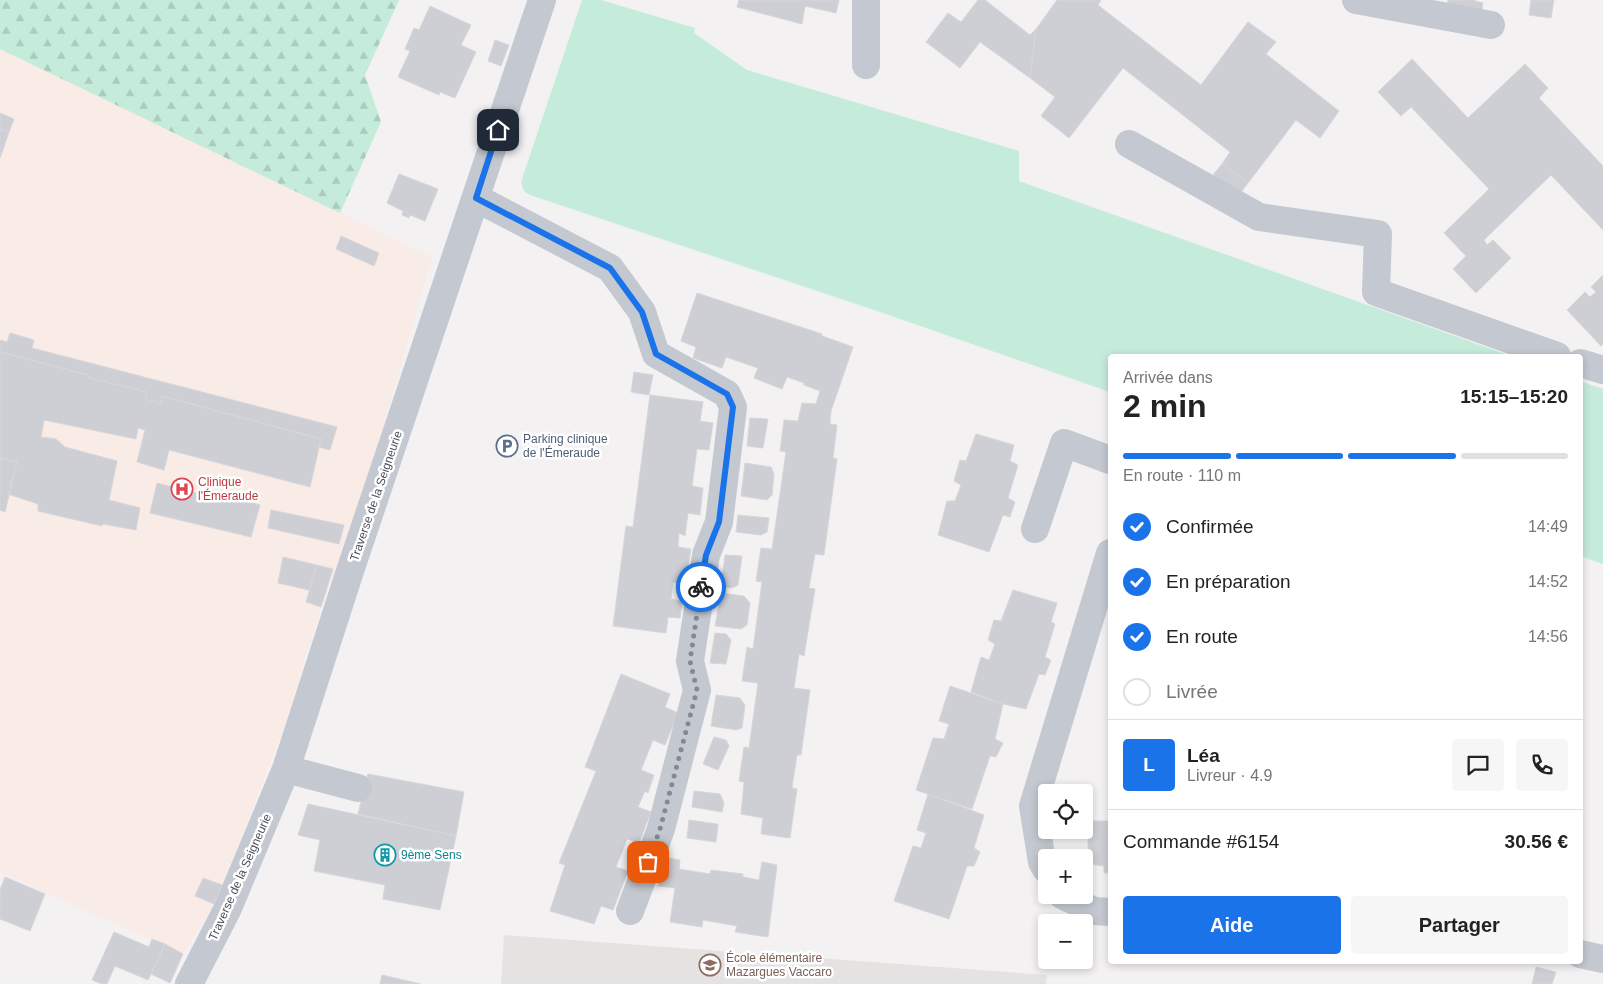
<!DOCTYPE html>
<html lang="fr">
<head>
<meta charset="utf-8">
<style>
  body { margin:0; font-family:Helvetica,sans-serif; background:#f6f6f6; color:#222; height:100vh; display:flex; flex-direction:column; font-size:19px; white-space:nowrap }
  * { box-sizing:border-box; margin:0 }
  p { font-size:16px; color:#767676 }
  .icon { flex:none; width:28px; height:28px; fill:none; stroke:currentColor; stroke-width:2; stroke-linecap:round; stroke-linejoin:round }
  .map { position:relative; flex:1; overflow:hidden }
  .details { position:absolute; left:1108px; top:354px; width:475px; height:610px; display:flex; flex-direction:column; background:#fff; border-radius:5px; box-shadow:0 2px 8px #0003 }
  .details>* { flex:none }
  .tools { position:absolute; left:1038px; top:784px; display:grid; gap:10px }
  .tools a { display:grid; place-items:center; width:55px; height:55px; border-radius:5px; background:#fff; box-shadow:0 2px 8px #0003; font-size:25px }
  .pin { position:absolute; display:grid; place-items:center; width:42px; height:42px; color:#fff; margin:-21px; border-radius:10px; box-shadow:0 2px 8px #0006 }
  .courier { position:absolute; display:grid; place-items:center; width:50px; height:50px; margin:-25px; border:4px solid #1a73e8; border-radius:50%; background:#fff; color:#222; box-shadow:0 1px 6px #0007 }
  .summary em { font-style:normal; font-weight:700 }
  .summary div { display:flex; flex-direction:column-reverse }
  .summary { display:flex; align-items:center; justify-content:space-between; height:85px; padding:0 15px }
  h1 { font-size:32px; font-weight:700; line-height:38px }
  .bar { display:grid; grid-template-columns:repeat(4,1fr); gap:8px 5px; align-content:center; height:60px; padding:0 15px }
  .bar i { height:6px; border-radius:4px; background:#e0e0e0 }
  .bar .active { background:#1a73e8 }
  .bar p { grid-column:span 4 }
  .line { display:flex; align-items:center; gap:12px; padding:0 15px; border-top:1px solid #e0e0e0 }
  .line div { flex:1 }
  .round { display:grid; place-items:center; flex:none; width:52px; height:52px; border-radius:5px; background:#f6f6f6 }
  ol { padding:0 15px; list-style:none }
  li { display:flex; align-items:center; gap:15px; height:55px }
  li p { margin-inline-start:auto }
  li .icon { padding:5px; border-radius:50%; background:#1a73e8; color:#fff; stroke-width:4 }
  li:last-child { color:#767676 }
  li i { width:28px; height:28px; border:2px solid #e0e0e0; border-radius:50% }
  .cta { display:flex; gap:10px; margin-top:auto; padding:10px 15px }
  .cta a { flex:1; height:58px; border-radius:5px; background:#1a73e8; color:#fff; font-size:20px; font-weight:700; line-height:58px; text-align:center }
  .cta a+a { background:#f6f6f6; color:#222 }
  .map>svg:first-child { display:block }
  .education { fill:#e4e3e2 }
  .medical { fill:#f9ebe5 }
  .green { fill:#c5ebdb }
  .forest { fill:url(#forest-firs) }
  .building { fill:#cecfd5; stroke:#d6d6db }
  .lines { fill:none; stroke-linecap:round; stroke-linejoin:round }
  .minor { stroke:#c3c8d1; stroke-width:28 }
  .done { stroke:#868890; stroke-width:5; stroke-dasharray:0 9 }
  .route { stroke:#1a73e8; stroke-width:6 }
  .labels { text-anchor:middle; dominant-baseline:central; stroke-width:5; stroke-linejoin:round; paint-order:stroke }
  .service-label { font-size:12px; fill:#4e5e75; stroke:#fff; text-anchor:start }
  .health-label { font-size:12px; fill:#be3a42; stroke:#fff; text-anchor:start }
  .street-label { font-size:12px; fill:#4b505c; stroke:#fff }
  .culture-label { font-size:12px; fill:#0d838f; stroke:#fff; text-anchor:start }
  .education-label { font-size:12px; fill:#785e54; stroke:#fff; text-anchor:start }
</style>
</head>
<body>
<div class="map">
<svg width="1603" height="984" viewBox="0 0 1603 984">
  <defs>
    <pattern id="forest-firs" width="22" height="20" patternUnits="userSpaceOnUse" patternTransform="scale(1.25)"><rect width="22" height="20" fill="#c5ebdb"/><path d="M5 1l3.5 6h-7zM16 11l3.5 6h-7z" fill="#abcbbe"/></pattern>
  </defs>
  <rect width="100%" height="100%" fill="#f3f1f1"/>
  <path class="education" d="M504,935L1047,975L1046,984H501Z"/>
  <path class="medical" d="M0,49L432,257L382,431L345,546L321,607L283,731L214,904L183,954L0,872Z"/>
  <path class="green" d="M582,0H601L695,28L694,33L747,70L1019,151V181L1511,356H1110V392L880,312L530,195L524,191L521,182Z
    M1580,381L1603,389V564L1580,556Z"/>
  <path class="forest" d="M0,0H399L365,75L381,122L340,213L0,49Z"/>
  <path class="building" d="M739,0H839L836,13L805,6L802,24L737,7Z
    M978,0H985L1030,35L1036,29L1030,78L980,42L960,68L926,42L948,13L961,22Z
    M1057,0H1101L1098,5L1201,85L1248,22L1276,42L1266,54L1339,111L1320,138L1296,120L1248,183L1222,164L1230,152L1123,68L1069,138L1041,116L1055,97L1030,78L1036,29Z
    M1448,0H1475V1L1483,3L1481,14L1447,9Z
    M1531,0H1554L1551,18L1529,15Z
    M430,6L471,25L461,45L476,52L455,98L440,92L439,95L398,77L410,51L405,49L414,28L419,30Z
    M495,40L509,45L501,66L488,61Z
    M1412,59L1468,118L1525,64L1548,88L1539,98L1603,166V230L1551,175L1484,240L1487,245L1493,240L1511,258L1476,293L1453,269L1466,256L1444,233L1489,189L1411,107L1401,116L1378,92Z
    M0,113L14,119L9,132L0,129Z
    M0,129L9,132L0,158Z
    M1222,164L1248,183L1239,195L1213,175Z
    M399,174L438,189L425,221L410,215L409,218L402,215L403,211L387,203Z
    M341,236L379,253L374,266L336,249Z
    M1603,275V344L1601,346L1567,310L1585,292L1590,297L1596,292L1591,287Z
    M697,293L822,334V336L853,347L831,411L830,424L837,425L833,458L837,459L824,555L815,554L809,588L815,589L804,656L799,654L794,688L810,690L801,755H797L792,788L797,789L790,838L761,834L763,818L741,814L744,782L739,781L744,747L749,748L758,683L742,681L747,647L753,649L762,582L756,581L761,548L772,549L786,452L780,451L784,420L798,421L802,403L816,404L820,391L804,385V383L787,377L782,389L754,378L758,368L726,357L722,368L693,358L696,347L681,341Z
    M10,333L34,340L32,348L337,427L330,450L319,447L321,439L162,396L161,403L145,399L147,392L89,378L88,375L0,352V340L7,342Z
    M0,352L88,375L89,378L147,392L145,399L161,403L162,396L321,439L310,487L169,450L164,470L137,462L145,430L138,428L136,439L44,420L41,437L56,439L65,447L117,461L109,500L140,508L136,530L103,524L102,526L38,511V504L8,494L17,462L0,458Z
    M634,372L653,375L649,395L631,392Z
    M650,395L703,402L700,421L713,423L709,450L697,449L692,486L703,488L700,515L688,513L685,536L679,533L678,547L691,549L685,584L673,582L671,599L682,601L680,618L668,617L666,633L613,626L626,526L633,527Z
    M750,418L768,419L763,448L747,446Z
    M976,434L1014,445L1010,461L1018,465L1008,498L1015,502L1010,517L1003,515L989,552L938,535L947,501H955L961,485L954,481L960,460L966,461Z
    M0,458L17,462L5,512L0,510Z
    M745,463L771,467L774,474L772,495L767,500L741,496Z
    M157,483L205,495L206,492L260,505L251,537L150,513Z
    M271,510L344,525L339,544L268,528Z
    M738,515L769,518L767,532L761,535L736,532Z
    M725,555L742,556L738,585L732,588L721,586Z
    M283,557L317,565L309,590L278,583Z
    M317,565L333,569L321,607L306,602Z
    M1013,590L1057,603L1051,622L1055,624L1045,657L1051,660L1045,675L1039,674L1026,709L1003,704L971,692L981,657L989,660L995,644L988,640L994,620L1001,621Z
    M721,593L744,596L750,603L747,625L741,629L715,626Z
    M715,633L726,634L731,640L726,664L710,663Z
    M621,674L670,694L665,707L678,713L665,745L653,740L641,770L654,775L648,793L645,791L638,807L651,812L639,843L627,839L616,867L628,871L613,910L601,906L594,924L550,911L565,865L559,863L596,771L585,767Z
    M950,686L1003,704L995,739L1003,743L996,757L990,756L972,809L916,790L933,738L944,739L949,724L939,721Z
    M716,695L740,698L745,705L742,728L736,730L711,726Z
    M714,737L726,740L729,746L718,770L703,764Z
    M368,774L464,792L456,836L358,814Z
    M694,791L720,794L724,803L722,812L692,807Z
    M928,794L984,815L974,848L980,852L974,866H967L949,919L894,901L913,846L921,848L926,833L917,830Z
    M308,804L456,836L440,910L383,899L385,885L314,871L320,840L298,835Z
    M689,820L718,824L716,842L687,838Z
    M1088,821H1110V873H1104V866L1088,864Z
    M662,857L680,860L679,869L710,874L711,870L743,874V877L759,880L762,862L777,865L768,937L735,932L737,926L703,920L702,927L670,922L675,888L658,886Z
    M5,877L45,894L30,931L0,919V890Z
    M203,878L222,885L214,904L195,896Z
    M114,932L149,947L152,939L165,944L148,980L115,966L107,984H102L92,980Z
    M165,944L183,954L170,983L151,974Z
    M1536,967L1556,972L1552,984H1532Z
    M382,975L421,984H380Z"/>
  <g class="lines">
    <path class="minor" d="M866,0V65
      M1356,0L1491,25
      M1129,144L1259,217L1378,234L1376,292L1557,356
      M476,198L610,268L642,312L656,354L727,394L733,407L719,522L706,555L690,661L697,690L661,829L630,911
      M1580,363L1603,370
      M1035,529L1064,443L1110,460
      M286,769L358,788
      M1046,869L1042,862L1033,806L1110,553
      M1062,895L1094,911L1110,912
      M1580,954L1603,959
      M189,984L228,908L286,769L350,571L542,0"/>
  </g>
  <g class="lines">
    <path class="done" d="M648,862L660,829L697,690L690,661L701,587"/>
    <path class="route" d="M498,130L476,198L610,268L642,312L656,354L727,394L733,407L719,522L706,555L701,587"/>
  </g>
  <defs>
    <g id="parking-ring" transform="scale(1.125)"><circle r="9.5" fill="#fff" stroke="#5c6f8a" stroke-width="1.5"/><path d="M-3.5-5.5H1a3.5 3.5 0 0 1 0 7H-1V5.5H-3.5ZM-1-3.4V-.6H.8a1.4 1.4 0 0 0 0-2.8Z" fill="#5c6f8a"/></g>
    <g id="hospital-ring" transform="scale(1.125)"><circle r="9.5" fill="#fff" stroke="#e0444e" stroke-width="1.5"/><path d="M-5-5h3v3.5h4V-5h3V5h-3V1.5h-4V5h-3Z" fill="#e0444e"/></g>
    <g id="building-ring" transform="scale(1.125)"><circle r="9.5" fill="#fff" stroke="#0f9aa8" stroke-width="1.5"/><path d="M-4-6H4V6H1V3H-1V6H-4ZM-2.5-4.3h1.7v1.8h-1.7ZM.8-4.3h1.7v1.8H.8ZM-2.5-1h1.7V.8h-1.7ZM.8-1h1.7V.8H.8Z" fill="#0f9aa8"/></g>
    <g id="school-ring" transform="scale(1.125)"><circle r="9.5" fill="#fff" stroke="#8d6e63" stroke-width="1.5"/><path d="M0-5L7-2L0 1L-7-2ZM-4 1L0 2.5L4 1V4Q0 6-4 4Z" fill="#8d6e63"/></g>
  </defs>
  <g fill-rule="evenodd">
    <use href="#parking-ring" x="507" y="446"/>
    <use href="#hospital-ring" x="182" y="489"/>
    <use href="#building-ring" x="385" y="855"/>
    <use href="#school-ring" x="710" y="965"/>
  </g>
  <g class="labels">
    <g class="service-label">
      <text x="523" y="439">Parking clinique<tspan x="523" dy="14">de l'Émeraude</tspan></text>
    </g>
    <g class="health-label">
      <text x="198" y="482">Clinique<tspan x="198" dy="14">l'Émeraude</tspan></text>
    </g>
    <g class="street-label">
      <text transform="translate(376 496) rotate(-71)">Traverse de la Seigneurie</text>
      <text transform="translate(240 877) rotate(-66)">Traverse de la Seigneurie</text>
    </g>
    <g class="culture-label">
      <text x="401" y="855">9ème Sens</text>
    </g>
    <g class="education-label">
      <text x="726" y="958">École élémentaire<tspan x="726" dy="14">Mazargues Vaccaro</tspan></text>
    </g>
  </g>
</svg>
<div class="tools">
<a><svg class="icon" aria-label="locate" viewBox="0 0 24 24"><circle cx="12" cy="12" r="6"/><path d="M12 2v4M12 18v4M2 12h4M18 12h4"/></svg></a>
<a>+</a>
<a>−</a>
</div>
<div class="pin" style="left:648px;top:862px;background:#ea580c"><svg class="icon" aria-label="bag" viewBox="0 0 24 24"><path d="M5 8h14l-1 12H6zM9 8a3 3 0 0 1 6 0"/></svg></div>
<div class="pin" style="left:498px;top:130px;background:#1f2937"><svg class="icon" aria-label="home" viewBox="0 0 24 24"><path d="M3 11l9-7 9 7M6 9v11h12V9"/></svg></div>
<div class="courier" style="left:701px;top:587px"><svg class="icon" aria-label="bike" viewBox="0 0 24 24"><circle cx="6" cy="16" r="4"/><circle cx="18" cy="16" r="4"/><path d="M6 16l4-8h5l3 8M10 8l3 8H6M13 5h3"/></svg></div>
<section class="details">
<div class="summary"><div><h1>2 min</h1><p>Arrivée dans</p></div><em>15:15–15:20</em></div>
<div class="bar"><i class="active"></i><i class="active"></i><i class="active"></i><i></i><p>En route · 110 m</p></div>
<ol>
<li><svg class="icon" aria-label="check" viewBox="0 0 24 24"><path d="M5 12l5 5 9-10"/></svg>Confirmée<p>14:49</p></li>
<li><svg class="icon" aria-label="check" viewBox="0 0 24 24"><path d="M5 12l5 5 9-10"/></svg>En préparation<p>14:52</p></li>
<li><svg class="icon" aria-label="check" viewBox="0 0 24 24"><path d="M5 12l5 5 9-10"/></svg>En route<p>14:56</p></li>
<li><i></i>Livrée</li>
</ol>
<div class="line" style="height:90px"><b class="round" style="background:#1a73e8;color:#fff">L</b><div><b>Léa</b><p>Livreur · 4.9</p></div><a class="round"><svg class="icon" aria-label="chat" viewBox="0 0 24 24"><path d="M4 5h16v11H9l-5 4z"/></svg></a><a class="round"><svg class="icon" aria-label="phone" viewBox="0 0 24 24"><path d="M5 4h4l2 5-3 2q2 4 5 5l2-3 5 2v4C11 20 4 13 5 4z"/></svg></a></div>
<div class="line" style="height:65px"><div>Commande #6154</div><b>30.56 €</b></div>
<div class="cta"><a>Aide</a><a>Partager</a></div>
</section>
</div>
</body>
</html>
